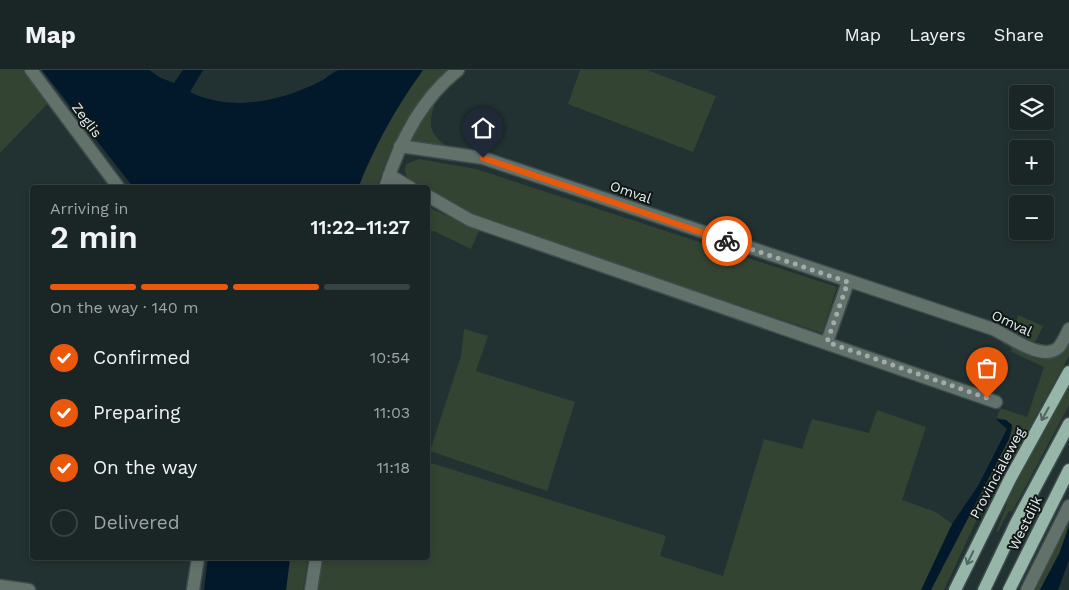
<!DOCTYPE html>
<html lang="en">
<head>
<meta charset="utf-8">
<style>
  body { margin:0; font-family:"Work Sans",sans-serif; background:#273132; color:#f1f3f6; height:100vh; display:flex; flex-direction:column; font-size:19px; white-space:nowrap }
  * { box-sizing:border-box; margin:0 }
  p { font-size:16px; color:#9fa5a7 }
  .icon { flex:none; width:28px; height:28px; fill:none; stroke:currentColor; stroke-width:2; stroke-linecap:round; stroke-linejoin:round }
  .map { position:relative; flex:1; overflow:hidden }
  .drawer { position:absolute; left:30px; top:115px; width:400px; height:375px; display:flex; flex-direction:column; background:#1a2525; border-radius:5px; box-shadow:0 2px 8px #0003,0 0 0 1px #384242 }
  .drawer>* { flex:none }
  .buttons { position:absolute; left:1009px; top:15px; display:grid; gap:10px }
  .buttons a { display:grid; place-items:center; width:45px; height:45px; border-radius:5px; background:#1a2525; box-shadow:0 2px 8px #0003,0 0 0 1px #384242; font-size:25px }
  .pin { position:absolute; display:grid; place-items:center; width:42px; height:42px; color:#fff; margin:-51px -21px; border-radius:50% 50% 50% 0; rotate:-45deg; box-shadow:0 0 5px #0007 }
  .pin .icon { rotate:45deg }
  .courier { position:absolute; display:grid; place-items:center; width:50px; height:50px; margin:-25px; border:4px solid #ea580c; border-radius:50%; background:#fff; color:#222; box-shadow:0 1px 6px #0007 }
  .headline em { font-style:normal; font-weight:600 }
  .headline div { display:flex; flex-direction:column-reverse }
  .headline { display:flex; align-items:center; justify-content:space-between; height:85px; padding:0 20px }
  h1 { font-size:32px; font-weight:600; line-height:38px }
  .bar { display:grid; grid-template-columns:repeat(4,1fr); gap:8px 5px; align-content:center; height:60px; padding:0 20px }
  .bar i { height:6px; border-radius:4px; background:#384242 }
  .bar .active { background:#ea580c }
  .bar p { grid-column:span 4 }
  ol { padding:0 20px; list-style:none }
  li { display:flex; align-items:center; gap:15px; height:55px }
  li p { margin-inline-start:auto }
  li .icon { padding:5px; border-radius:50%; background:#ea580c; color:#fff; stroke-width:4 }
  li:last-child { color:#9fa5a7 }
  li i { width:28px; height:28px; border:2px solid #384242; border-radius:50% }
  header { display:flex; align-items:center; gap:30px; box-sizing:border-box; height:70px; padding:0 25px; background:#1a2525; border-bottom:1px solid #384242 }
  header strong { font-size:24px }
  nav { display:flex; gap:28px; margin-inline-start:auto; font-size:18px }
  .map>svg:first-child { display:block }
  .green { fill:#344432 }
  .water { fill:#02182b }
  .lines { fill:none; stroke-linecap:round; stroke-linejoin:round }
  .minor-casing { stroke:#3d4c4c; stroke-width:15 }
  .major-casing { stroke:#3d4c4c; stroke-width:15 }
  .minor { stroke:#62726b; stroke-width:12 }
  .major { stroke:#95b6a8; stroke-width:12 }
  .oneway { stroke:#536660 }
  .done { stroke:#a1acac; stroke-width:5; stroke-dasharray:0 9 }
  .route { stroke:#ea580c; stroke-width:6 }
  .labels { text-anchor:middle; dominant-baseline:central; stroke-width:4; stroke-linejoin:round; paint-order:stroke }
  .street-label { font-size:14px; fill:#e6efef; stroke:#111717 }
</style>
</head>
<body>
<header>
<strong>Map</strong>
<nav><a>Map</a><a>Layers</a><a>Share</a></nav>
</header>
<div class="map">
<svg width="1069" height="520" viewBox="0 0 1069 520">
  <rect width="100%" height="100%" fill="#223131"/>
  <path class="green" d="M0,0H27L50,31L0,83Z
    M423,0H449C413,39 393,66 377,117L358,118C375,75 396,37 423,0Z
    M580,0H647L716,26L693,82L568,34Z
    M437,27C427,57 427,63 454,81L411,74L416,58Z
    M419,89L476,99L837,217L822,263L474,146L428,123V118L419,117C410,112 402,105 406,94Z
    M428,137L479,161L471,179L434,161H428Z
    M1018,245L1043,256L1036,271H1031L1017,263L1015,257Z
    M464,259L488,266L476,301L575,332L547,421L430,381L461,286Z
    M1069,271V286L1004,404L985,432L944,520H317L321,488H351L373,491L374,488H428V392L666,466L660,486L723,506L764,369L802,379L812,349L869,363L877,340L926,357L902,430L936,442L952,454L972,426L978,429L1009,369L1013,358L1006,350L997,348L1000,338L1027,347L1044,297L1012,282L1011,276C1039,291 1046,298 1069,271Z
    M1069,315V335L1012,442L1009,441L998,462H996L1007,434L1005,433Z
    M1069,445C1069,472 1052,496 1040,520H1034Z
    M290,488H308L303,520H286Z"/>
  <path class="water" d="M42,0H149L161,8L174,13L183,0H203L190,22C231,42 279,32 319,12C326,9 332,2 339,0C345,0 355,0 362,0C382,0 403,0 423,0C396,37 375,75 358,118L133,117Z
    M996,349L1006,350L1012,355L1009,369L931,520H921L952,454L978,416L1007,359Z
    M1069,456V490L1058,520H1040L1059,484Z
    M208,488H290L286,520H204Z"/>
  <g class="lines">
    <g class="minor-casing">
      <path id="minor" d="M31,0L119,118
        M400,76L483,88L993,259C1009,266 1043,293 1059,277C1063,272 1066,265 1069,259
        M389,105L411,118
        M385,118C399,73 421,29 458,0
        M428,126L470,150L996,332
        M827,272L848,212
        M0,516L29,520
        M193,520L198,488
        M311,520L316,488
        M1027,520L1069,436"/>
    </g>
    <g class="major-casing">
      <path id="major" d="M955,520L1010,409L1069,302
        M984,520L1016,453L1069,354
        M1009,520L1069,400"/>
    </g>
    <use href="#minor" class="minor"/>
    <use href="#major" class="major"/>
  </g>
  <defs><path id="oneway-shaft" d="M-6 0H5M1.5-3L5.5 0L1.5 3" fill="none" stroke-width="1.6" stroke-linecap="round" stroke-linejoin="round" transform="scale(1.25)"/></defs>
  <g class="oneway">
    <use href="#oneway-shaft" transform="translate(1045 344) rotate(119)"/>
    <use href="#oneway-shaft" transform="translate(970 488) rotate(116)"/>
  </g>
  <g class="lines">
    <path class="done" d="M727,171L848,212L827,272L987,328"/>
    <path class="route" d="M483,88L727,171"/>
  </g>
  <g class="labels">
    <g class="street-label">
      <text transform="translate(87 50) rotate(53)">Zeglis</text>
      <text transform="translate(631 122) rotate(19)">Omval</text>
      <text transform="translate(1012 253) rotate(25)">Omval</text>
      <text transform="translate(997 403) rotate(-62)">Provincialeweg</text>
      <text transform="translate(1025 453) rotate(-64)">Westdijk</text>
    </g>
  </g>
</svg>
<div class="buttons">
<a><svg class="icon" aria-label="layers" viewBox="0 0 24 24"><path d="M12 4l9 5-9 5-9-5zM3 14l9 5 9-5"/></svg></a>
<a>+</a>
<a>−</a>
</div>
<div class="pin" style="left:987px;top:328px;background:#ea580c"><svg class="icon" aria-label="bag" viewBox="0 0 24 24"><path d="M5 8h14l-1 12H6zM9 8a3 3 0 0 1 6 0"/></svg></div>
<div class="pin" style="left:483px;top:88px;background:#1f2937"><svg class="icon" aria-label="home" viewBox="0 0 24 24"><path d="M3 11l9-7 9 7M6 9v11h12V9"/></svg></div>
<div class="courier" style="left:727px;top:171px"><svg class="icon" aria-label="bike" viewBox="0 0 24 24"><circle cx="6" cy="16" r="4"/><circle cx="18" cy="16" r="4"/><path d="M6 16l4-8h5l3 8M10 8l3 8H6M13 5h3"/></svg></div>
<section class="drawer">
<div class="headline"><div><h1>2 min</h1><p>Arriving in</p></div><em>11:22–11:27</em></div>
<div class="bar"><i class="active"></i><i class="active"></i><i class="active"></i><i></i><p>On the way · 140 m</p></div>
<ol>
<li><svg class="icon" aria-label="check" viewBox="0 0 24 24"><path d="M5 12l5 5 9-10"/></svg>Confirmed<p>10:54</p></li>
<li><svg class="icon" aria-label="check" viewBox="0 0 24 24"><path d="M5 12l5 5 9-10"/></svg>Preparing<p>11:03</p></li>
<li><svg class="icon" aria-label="check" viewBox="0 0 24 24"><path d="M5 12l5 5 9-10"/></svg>On the way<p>11:18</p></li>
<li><i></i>Delivered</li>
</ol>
</section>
</div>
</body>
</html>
